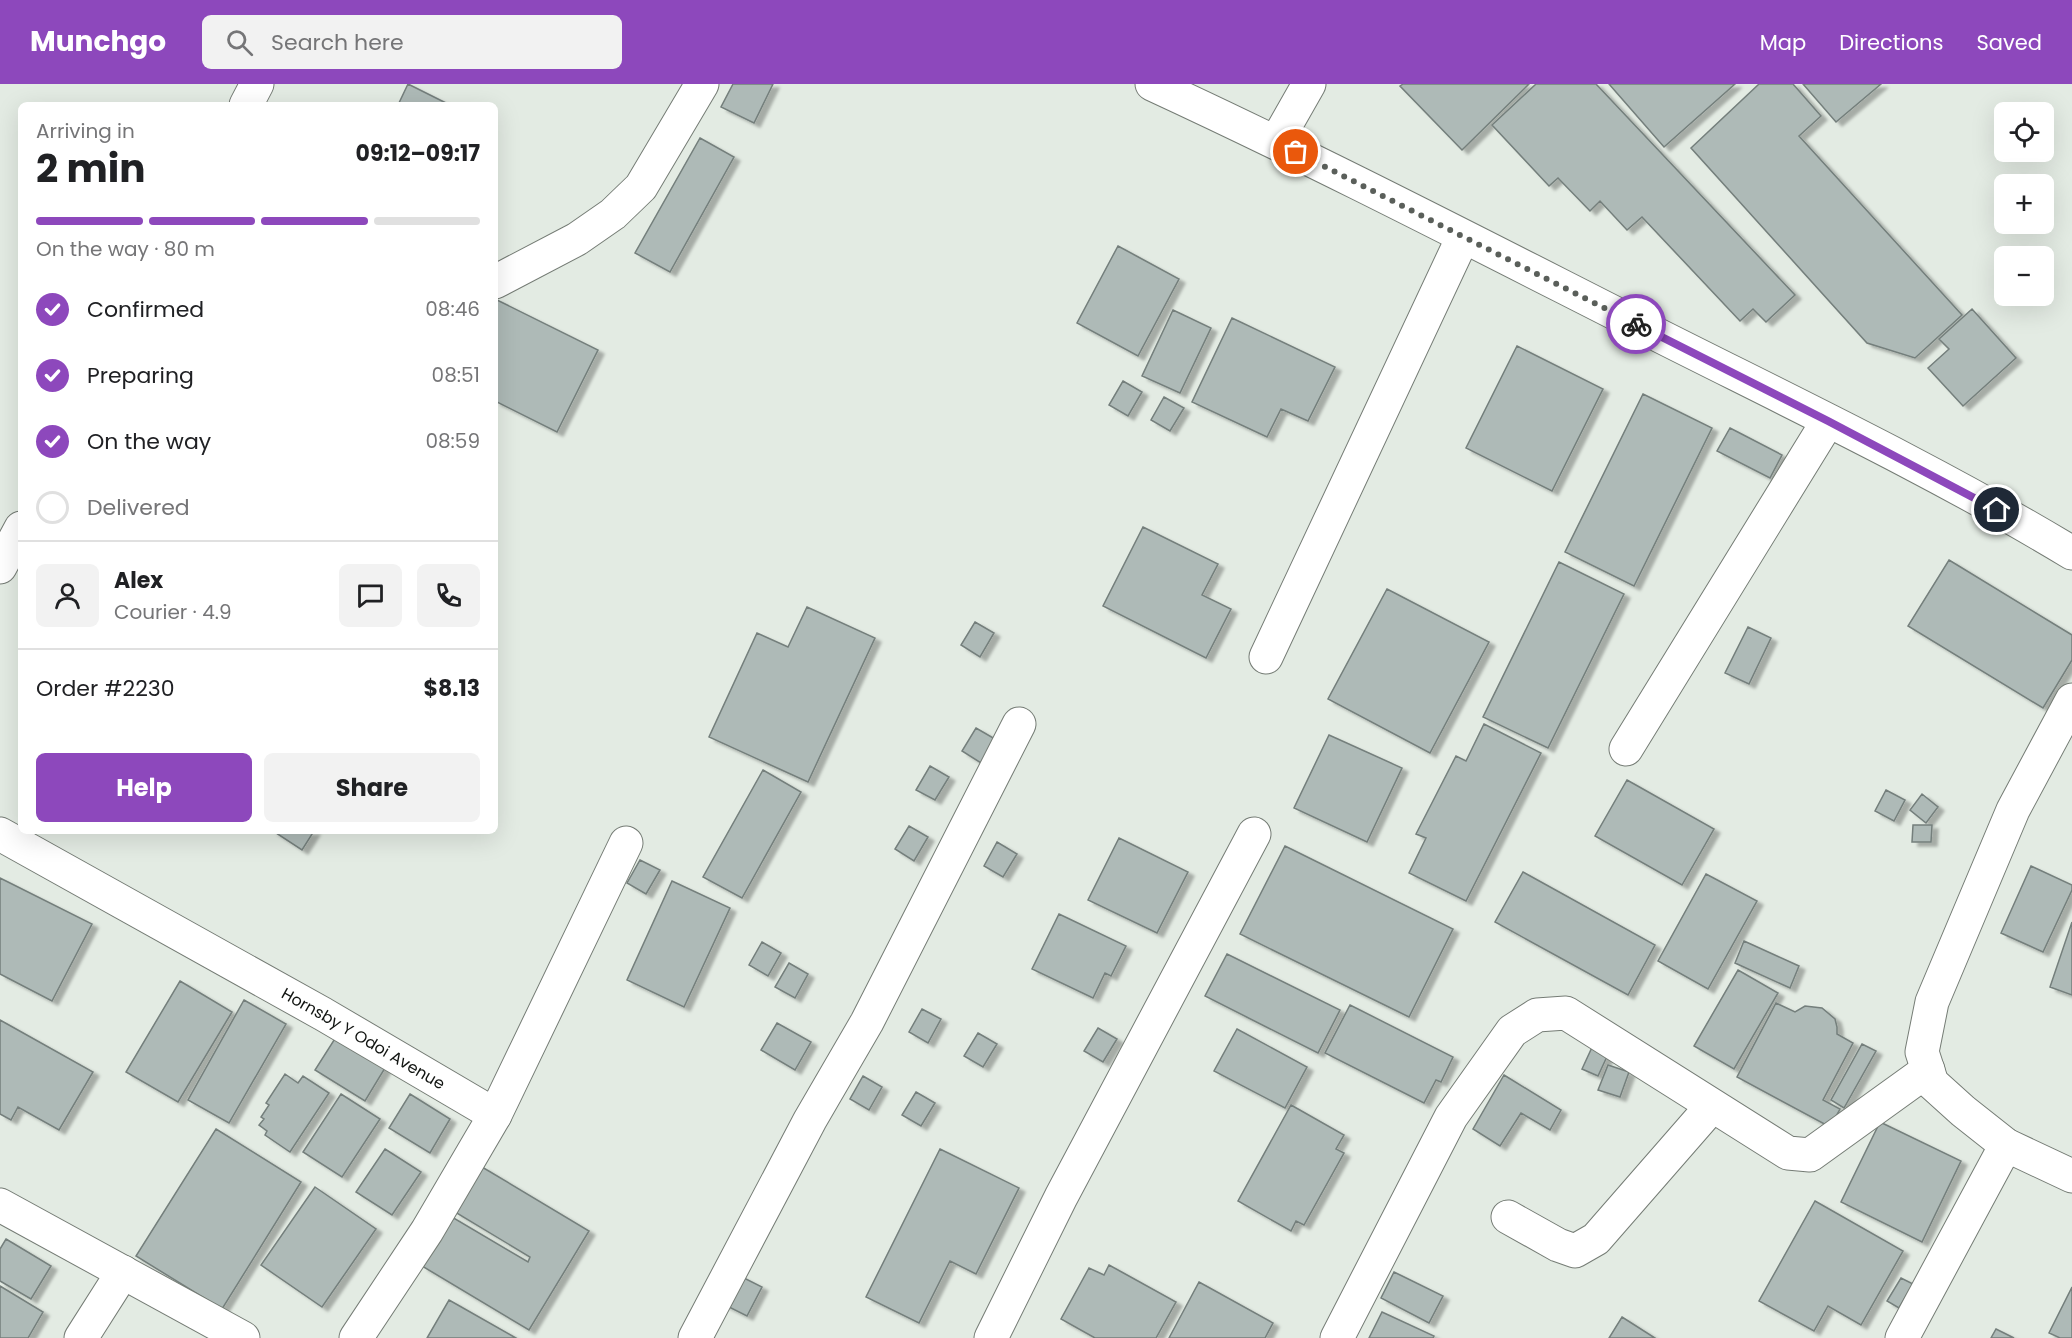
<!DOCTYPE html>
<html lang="en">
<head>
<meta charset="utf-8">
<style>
  body { margin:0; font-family:Poppins,sans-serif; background:#f2f2f2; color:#202124; height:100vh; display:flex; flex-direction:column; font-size:22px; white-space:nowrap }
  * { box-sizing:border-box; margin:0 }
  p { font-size:20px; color:#757577 }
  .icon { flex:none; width:33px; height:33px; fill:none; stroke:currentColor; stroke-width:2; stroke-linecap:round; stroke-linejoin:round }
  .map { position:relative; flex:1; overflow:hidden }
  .drawer { position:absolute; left:18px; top:18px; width:480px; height:732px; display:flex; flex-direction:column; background:#fff; border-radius:9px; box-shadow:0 6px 24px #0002 }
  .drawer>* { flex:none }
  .controls { position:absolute; left:1994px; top:18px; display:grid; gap:12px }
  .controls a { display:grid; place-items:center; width:60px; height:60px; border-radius:9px; background:#fff; box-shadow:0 6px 24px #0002; font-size:30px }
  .pin { position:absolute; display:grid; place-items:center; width:51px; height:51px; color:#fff; margin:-26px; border:3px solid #fff; border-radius:50%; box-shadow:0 2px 6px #0007 }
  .courier { position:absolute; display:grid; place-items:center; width:60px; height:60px; margin:-30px; border:4px solid #8d48bc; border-radius:50%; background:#fff; color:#222; box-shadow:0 2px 8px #0007 }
  .head em { font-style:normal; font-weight:700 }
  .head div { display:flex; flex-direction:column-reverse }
  .head { display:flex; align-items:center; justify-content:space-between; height:102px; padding:0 18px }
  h1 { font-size:39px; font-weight:700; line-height:45px }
  .bar { display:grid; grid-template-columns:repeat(4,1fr); gap:9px 6px; align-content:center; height:72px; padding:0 18px }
  .bar i { height:8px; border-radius:4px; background:#e0e0e0 }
  .bar .current { background:#8d48bc }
  .bar p { grid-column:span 4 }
  .line { display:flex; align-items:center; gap:15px; padding:0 18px; border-top:2px solid #e0e0e0 }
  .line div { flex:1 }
  .round { display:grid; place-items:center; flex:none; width:63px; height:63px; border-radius:9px; background:#f2f2f2 }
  ol { padding:0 18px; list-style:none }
  li { display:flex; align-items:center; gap:18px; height:66px }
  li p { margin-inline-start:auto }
  li .icon { padding:6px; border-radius:50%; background:#8d48bc; color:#fff; stroke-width:4 }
  li:last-child { color:#757577 }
  li i { width:33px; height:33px; border:3px solid #e0e0e0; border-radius:50% }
  .action { display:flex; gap:12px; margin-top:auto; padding:12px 18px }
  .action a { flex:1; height:69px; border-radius:9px; background:#8d48bc; color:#fff; font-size:24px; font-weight:700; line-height:69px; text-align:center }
  .action a+a { background:#f2f2f2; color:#202124 }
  header { display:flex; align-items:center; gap:36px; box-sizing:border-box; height:84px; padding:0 30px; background:#8d48bc; color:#fff }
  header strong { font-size:28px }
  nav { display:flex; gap:33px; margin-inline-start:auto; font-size:21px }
  .search { width:420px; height:54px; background:#f2f2f2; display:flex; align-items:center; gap:15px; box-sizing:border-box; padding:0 21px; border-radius:9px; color:#757577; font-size:22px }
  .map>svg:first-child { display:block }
  .building { fill:#aebab7; stroke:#747f7c; stroke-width:1.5; filter:url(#shadow) }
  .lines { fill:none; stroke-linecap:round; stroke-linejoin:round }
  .minor-casing { stroke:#757c75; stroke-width:35 }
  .minor { stroke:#fff; stroke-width:33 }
  .done { stroke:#5a5f5a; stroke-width:6; stroke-dasharray:0 10.8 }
  .route { stroke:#8d48bc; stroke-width:8 }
  .labels { text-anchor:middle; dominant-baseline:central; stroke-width:4.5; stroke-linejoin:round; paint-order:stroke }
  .street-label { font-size:16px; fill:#111411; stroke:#f0f9f0 }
</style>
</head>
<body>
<header>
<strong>Munchgo</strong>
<div class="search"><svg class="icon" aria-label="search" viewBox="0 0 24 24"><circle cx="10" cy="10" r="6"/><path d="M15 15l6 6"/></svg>Search here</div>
<nav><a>Map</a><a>Directions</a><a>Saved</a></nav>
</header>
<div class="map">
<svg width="2072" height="1254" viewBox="0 0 2072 1254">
  <defs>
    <filter id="shadow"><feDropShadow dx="6" dy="4" stdDeviation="1.5" flood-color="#0004"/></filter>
  </defs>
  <rect width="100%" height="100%" fill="#e3ebe3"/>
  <path class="building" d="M408,0L450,21H398Z
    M733,0H773L754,39L721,23Z
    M1403,0H1529L1462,66L1400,2Z
    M1536,0H1596L1795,211L1766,238L1753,225L1740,237L1642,133L1627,146L1600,117L1590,127L1558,94L1549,102L1492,41Z
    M1609,0H1735L1664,63Z
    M1759,0H1793L1821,32L1799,52L1962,231L1915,274L1867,259L1691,64Z
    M1803,0H1881L1836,38Z
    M700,54L734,73L670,188L635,169Z
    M1118,162L1179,195L1138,272L1077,239Z
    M495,215L598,266L557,348L495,317Z
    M1972,225L2016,274L1963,322L1928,284L1949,265L1939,255Z
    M1173,226L1211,244L1180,309L1142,292Z
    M1232,234L1335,283L1308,337L1281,325L1267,353L1192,318Z
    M1517,262L1603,305L1552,407L1466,364Z
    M1123,297L1142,308L1128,332L1109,321Z
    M1643,310L1712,344L1634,502L1565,468Z
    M1164,313L1184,324L1170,347L1151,336Z
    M1730,344L1782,371L1770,394L1717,367Z
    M1143,443L1218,480L1202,511L1231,525L1206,574L1103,522Z
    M1949,476L2072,551V576L2043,624L1908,542Z
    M1559,478L1624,510L1548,664L1483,633Z
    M1387,505L1489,558L1430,669L1328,615Z
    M807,523L875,554L808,698L709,653L757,549L788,563Z
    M975,538L994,549L980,573L961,561Z
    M1748,543L1771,554L1749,600L1725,589Z
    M1484,640L1541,669L1466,817L1409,789L1426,754L1416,750L1456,672L1466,677Z
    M976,644L995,655L981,679L962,667Z
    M1329,651L1402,684L1367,758L1294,724Z
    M930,682L949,693L935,716L916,706Z
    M763,686L801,708L742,814L703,793Z
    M1627,696L1714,745L1682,801L1595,752Z
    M1886,706L1905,716L1894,737L1875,727Z
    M1922,710L1938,723L1926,739L1910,726Z
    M1913,741H1932L1931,758H1912Z
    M909,742L928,753L914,777L895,765Z
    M273,747H314L302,766Z
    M1119,754L1188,788L1157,849L1088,816Z
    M997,758L1017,770L1003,793L984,782Z
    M1285,762L1453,845L1409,933L1240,850Z
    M640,776L660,786L646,810L627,799Z
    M2031,782L2072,801V806L2043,868L2001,849Z
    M1523,788L1655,861L1628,911L1495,838Z
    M1706,790L1757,817L1708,905L1658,877Z
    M0,794L92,840L52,917L0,890Z
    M672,797L730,824L684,923L627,896Z
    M1059,830L1126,862L1111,892L1105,889L1093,914L1032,885Z
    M2072,838V911L2050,903Z
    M1744,857L1799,882L1790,904L1735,879Z
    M762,858L781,869L768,892L749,881Z
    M1227,870L1340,926L1318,969L1205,912Z
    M789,879L808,890L795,914L775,903Z
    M1738,886L1778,909L1734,985L1694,962Z
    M180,897L232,928L178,1018L126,988Z
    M244,916L286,940L229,1039L188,1016Z
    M1776,919L1795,928L1805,922L1822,924L1835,935L1837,943V950L1853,959L1823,1016L1840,1025L1830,1043L1737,993Z
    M1350,921L1453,973L1441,998L1436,996L1424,1019L1325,969Z
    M922,925L941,935L928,959L909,948Z
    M0,936L93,988L59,1046L18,1023L11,1036L0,1030Z
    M777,939L811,958L795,986L761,966Z
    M1098,944L1117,955L1103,978L1084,967Z
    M1237,945L1307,983L1285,1024L1214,987Z
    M978,949L997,960L983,983L964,972Z
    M336,953L385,984L365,1017L315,986Z
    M1594,959L1610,966L1598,992L1582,985Z
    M1862,960L1876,967L1844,1024L1831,1016Z
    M1608,981L1629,988L1620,1013L1598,1006Z
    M285,990L298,999L303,992L329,1009L290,1068L265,1051L267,1047L259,1041L264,1035L261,1033L269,1021L266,1019Z
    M1504,991L1561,1026L1550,1046L1521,1029L1500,1062L1473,1045Z
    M863,992L882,1003L869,1026L850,1015Z
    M916,1008L935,1019L921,1042L902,1031Z
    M341,1010L380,1035L342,1093L303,1068Z
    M410,1010L450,1035L430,1069L389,1044Z
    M1291,1021L1344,1051L1336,1065L1344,1069L1304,1141L1296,1137L1291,1147L1238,1117Z
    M1880,1038L1961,1077L1922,1158L1841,1118Z
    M216,1045L301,1098L222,1225L136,1172Z
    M385,1065L421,1088L392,1131L356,1108Z
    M940,1065L1019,1104L976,1190L950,1177L919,1239L866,1213Z
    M482,1083L589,1147L529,1246L422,1182L452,1133L528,1178L530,1173L455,1128Z
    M315,1103L376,1145L322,1223L261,1181Z
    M1815,1117L1903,1167L1861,1241L1828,1222L1814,1247L1759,1217Z
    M6,1155L51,1182L31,1215L0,1197V1165Z
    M1109,1181L1176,1218L1156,1254H1095L1061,1235L1089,1184L1104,1191Z
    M1394,1188L1443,1212L1429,1239L1381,1214Z
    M738,1191L762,1203L747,1232L723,1220Z
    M1901,1194L1913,1200L1899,1224L1887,1217Z
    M1199,1198L1273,1239L1265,1254H1169Z
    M0,1202L43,1228L28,1254H0Z
    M2072,1203V1254H2060L2049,1249Z
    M449,1216L516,1254H427Z
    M1382,1228L1434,1252L1433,1254H1369Z
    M1622,1233L1655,1254H1609Z
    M1996,1245L2014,1254H1991Z"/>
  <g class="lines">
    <g class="minor-casing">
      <g id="minor">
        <path d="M1152,0C1325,80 1494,168 1664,254C1801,323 1941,390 2072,469"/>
        <path d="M246,21L257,0"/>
        <path d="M1276,58L1309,0"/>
        <path d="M495,198L577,155L613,130L641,103L702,0"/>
        <path d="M0,483L21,444"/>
        <path d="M1266,573L1463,153"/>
        <path d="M2072,616L2013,726L1932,918L1922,968L1932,999L1963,1027L2006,1061L2072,1092"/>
        <path d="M1626,665L1828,337"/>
        <path id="s1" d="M0,750L323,930L495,1031L427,1147L356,1254"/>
        <path d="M495,1031L626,759"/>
        <path d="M0,1121L243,1254"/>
        <path d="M1508,1133L1558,1161L1575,1167L1596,1155L1712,1022"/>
        <path d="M81,1254L123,1188"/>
        <path d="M695,1254L810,1036L867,938L1019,640"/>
        <path d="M991,1254L1061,1113L1254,750"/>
        <path d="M1337,1254L1451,1033L1512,947L1537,931L1566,929L1788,1069L1810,1071L1928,986"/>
        <path d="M1902,1254L2006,1061"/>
      </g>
    </g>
    <use href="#minor" class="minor"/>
  </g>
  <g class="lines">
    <path class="done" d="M1296,68L1636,240"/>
    <path class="route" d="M1636,240L1828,337L1997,426"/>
  </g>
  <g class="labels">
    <g class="street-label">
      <text stroke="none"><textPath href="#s1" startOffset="417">Hornsby Y Odoi Avenue</textPath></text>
    </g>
  </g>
</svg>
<div class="controls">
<a><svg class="icon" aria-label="locate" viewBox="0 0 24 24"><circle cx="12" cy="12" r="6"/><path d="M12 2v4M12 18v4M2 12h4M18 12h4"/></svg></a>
<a>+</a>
<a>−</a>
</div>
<div class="pin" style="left:1296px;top:68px;background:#ea580c"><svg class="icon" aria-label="bag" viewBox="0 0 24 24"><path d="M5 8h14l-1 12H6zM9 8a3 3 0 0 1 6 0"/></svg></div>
<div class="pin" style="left:1997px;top:426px;background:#1f2937"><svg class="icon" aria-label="home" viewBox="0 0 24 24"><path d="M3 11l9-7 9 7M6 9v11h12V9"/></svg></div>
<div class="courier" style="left:1636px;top:240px"><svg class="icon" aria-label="bike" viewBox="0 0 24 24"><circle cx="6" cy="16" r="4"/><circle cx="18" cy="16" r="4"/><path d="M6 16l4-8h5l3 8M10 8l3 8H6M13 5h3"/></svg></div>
<section class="drawer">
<div class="head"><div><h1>2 min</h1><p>Arriving in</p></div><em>09:12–09:17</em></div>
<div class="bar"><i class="current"></i><i class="current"></i><i class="current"></i><i></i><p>On the way · 80 m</p></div>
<ol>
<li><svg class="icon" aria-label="check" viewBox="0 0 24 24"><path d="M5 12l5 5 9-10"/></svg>Confirmed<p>08:46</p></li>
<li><svg class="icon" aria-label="check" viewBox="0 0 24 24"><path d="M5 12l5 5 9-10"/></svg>Preparing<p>08:51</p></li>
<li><svg class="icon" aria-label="check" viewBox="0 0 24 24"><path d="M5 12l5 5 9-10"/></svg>On the way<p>08:59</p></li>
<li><i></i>Delivered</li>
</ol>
<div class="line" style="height:108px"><a class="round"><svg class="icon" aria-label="person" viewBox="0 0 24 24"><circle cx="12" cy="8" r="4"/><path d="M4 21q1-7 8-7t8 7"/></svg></a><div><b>Alex</b><p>Courier · 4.9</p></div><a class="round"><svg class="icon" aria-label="chat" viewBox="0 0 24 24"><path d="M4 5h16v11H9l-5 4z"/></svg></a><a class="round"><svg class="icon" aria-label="phone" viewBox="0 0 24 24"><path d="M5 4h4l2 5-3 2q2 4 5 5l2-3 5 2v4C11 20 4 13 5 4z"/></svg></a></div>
<div class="line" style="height:78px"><div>Order #2230</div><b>$8.13</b></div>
<div class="action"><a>Help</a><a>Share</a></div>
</section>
</div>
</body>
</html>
